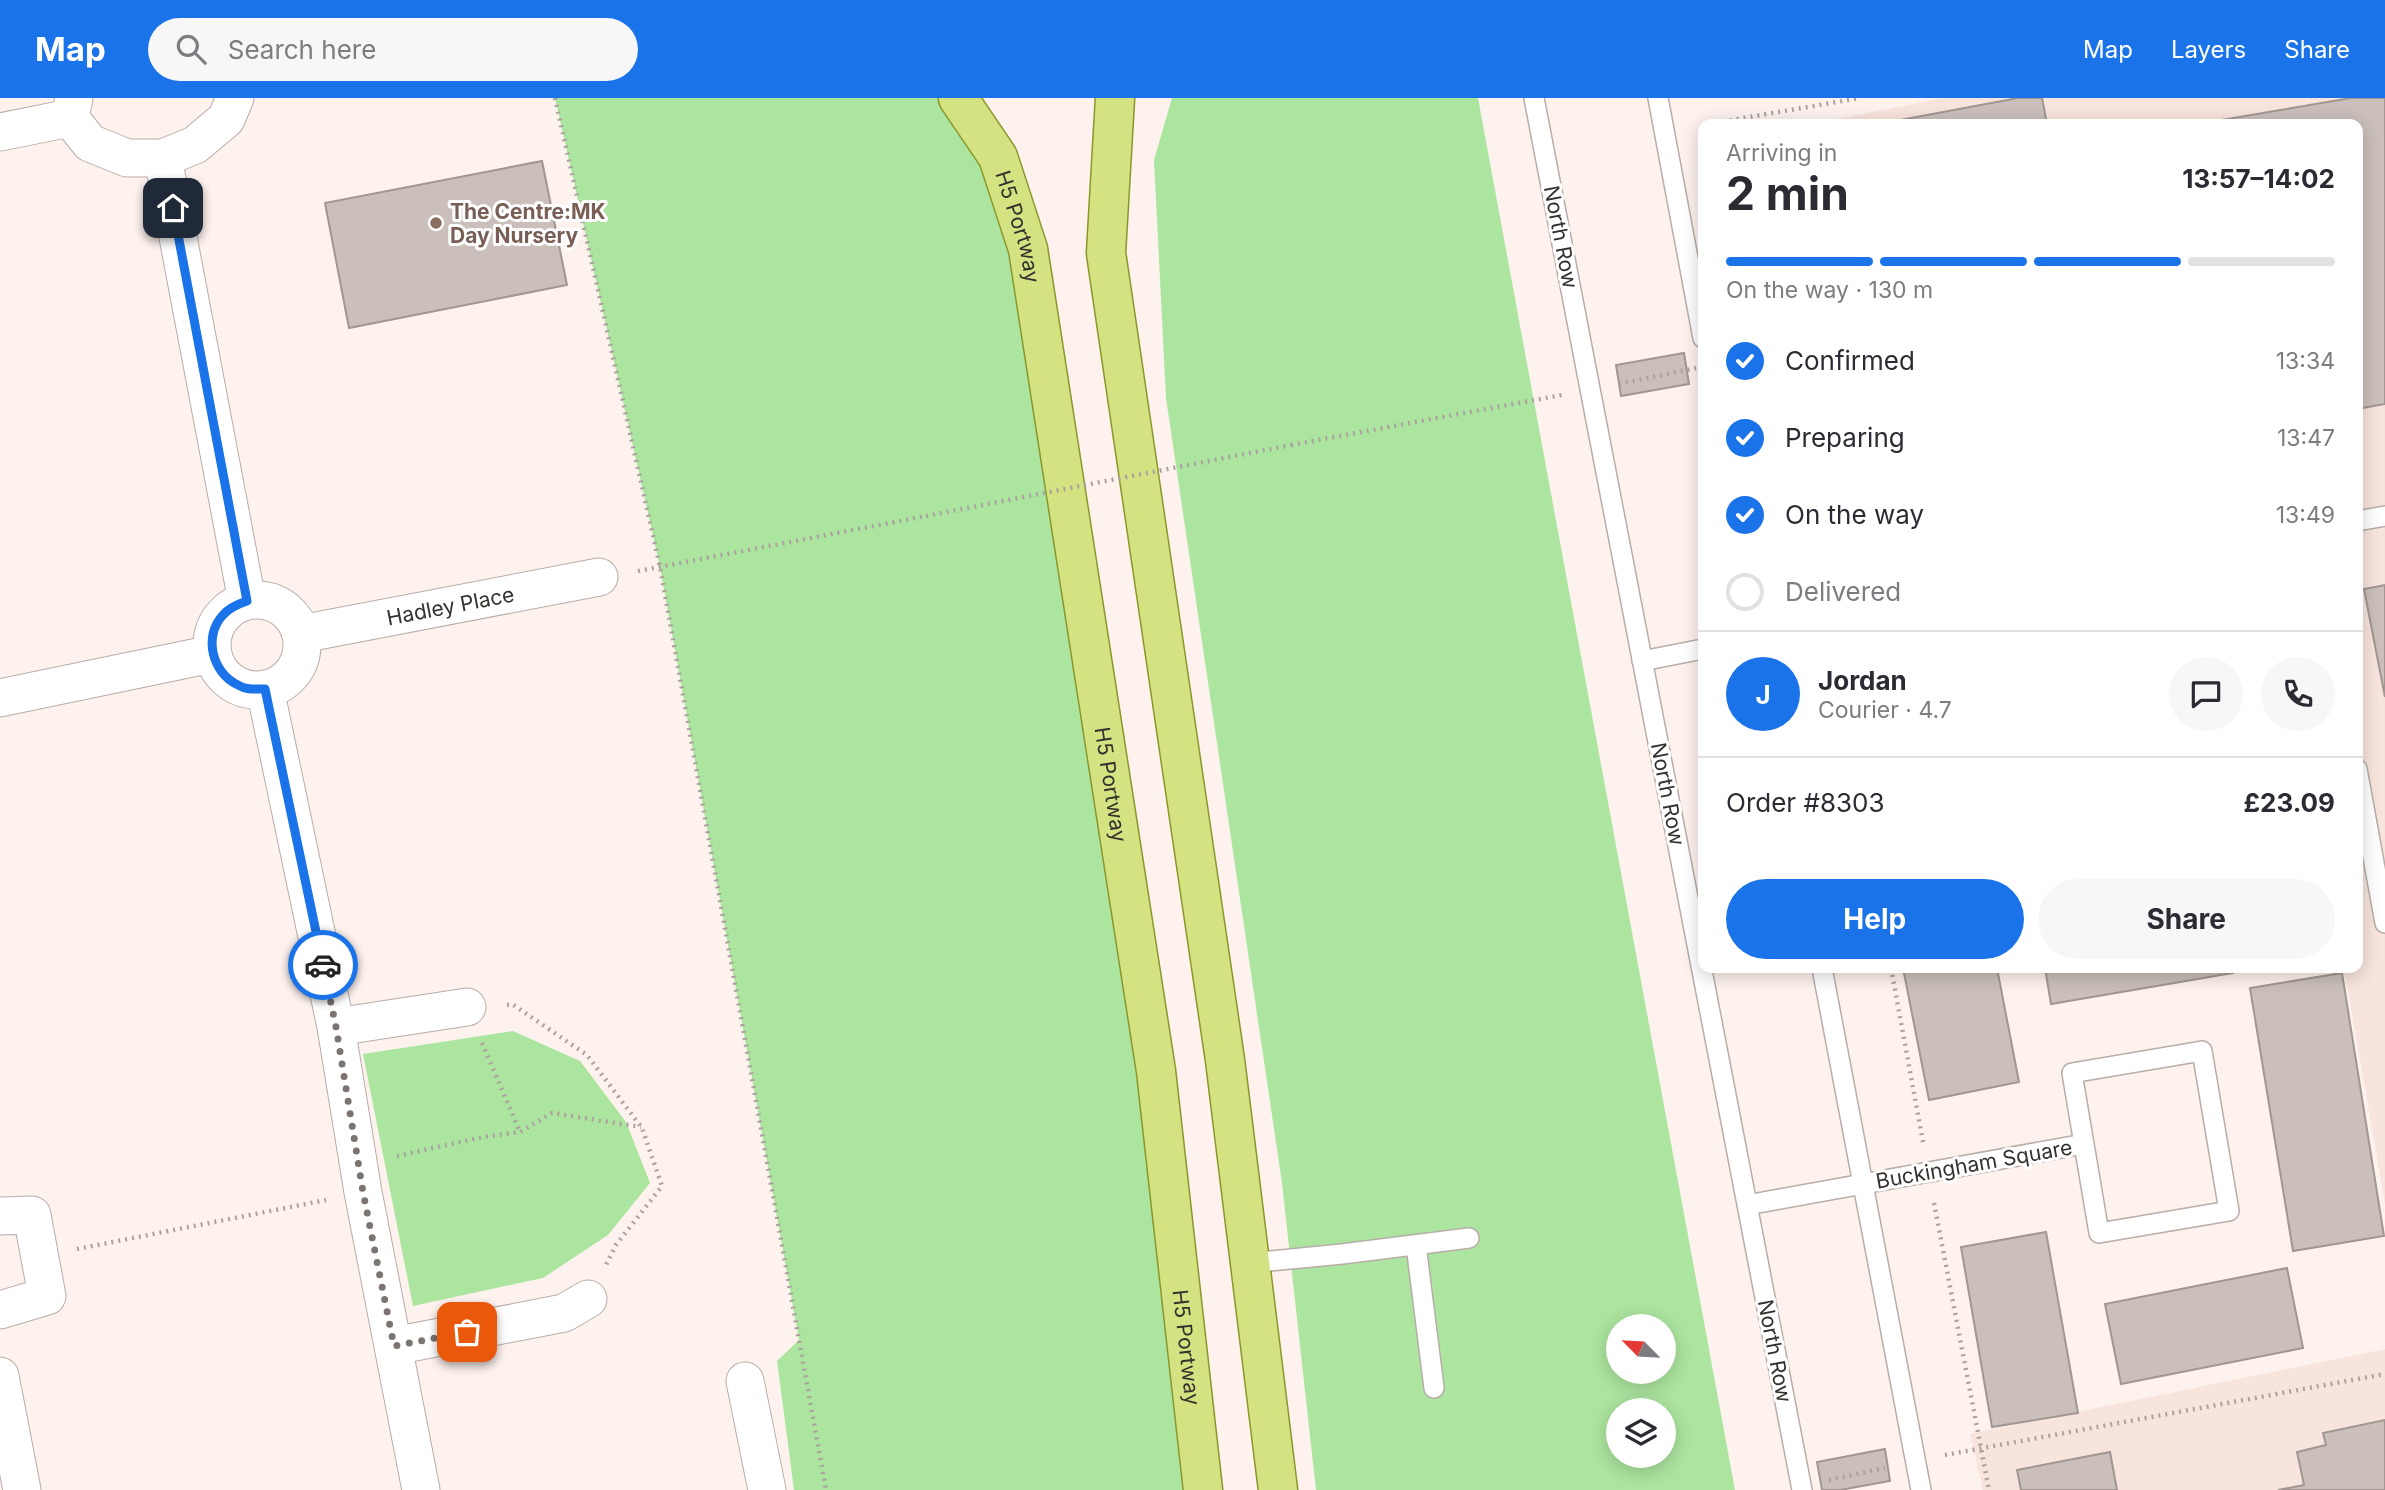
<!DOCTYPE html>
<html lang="en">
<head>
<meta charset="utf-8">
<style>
  body { margin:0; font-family:Inter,sans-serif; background:#f7f7f7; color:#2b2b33; height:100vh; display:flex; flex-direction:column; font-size:26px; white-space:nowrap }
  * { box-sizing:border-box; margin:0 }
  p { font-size:23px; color:#7c7c81 }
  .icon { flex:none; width:38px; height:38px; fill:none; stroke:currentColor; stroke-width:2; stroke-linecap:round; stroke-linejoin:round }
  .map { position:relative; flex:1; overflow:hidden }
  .sheet { position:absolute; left:1698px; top:21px; width:665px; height:854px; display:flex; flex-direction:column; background:#fff; border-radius:14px; box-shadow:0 4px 18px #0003 }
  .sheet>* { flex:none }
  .needle { width:46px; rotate:294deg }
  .buttons { position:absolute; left:1606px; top:1216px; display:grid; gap:14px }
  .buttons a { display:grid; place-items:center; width:70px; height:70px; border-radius:50%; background:#fff; box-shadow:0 4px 18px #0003; font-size:35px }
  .pin { position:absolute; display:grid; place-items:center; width:60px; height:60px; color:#fff; margin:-30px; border-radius:14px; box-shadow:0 4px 10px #0006 }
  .courier { position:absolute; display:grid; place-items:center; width:70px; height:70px; margin:-35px; border:5px solid #1a73e8; border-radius:50%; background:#fff; color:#222; box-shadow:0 2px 9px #0007 }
  .headline em { font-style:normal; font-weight:700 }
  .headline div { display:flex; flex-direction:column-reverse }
  .headline { display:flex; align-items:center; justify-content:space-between; height:119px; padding:0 28px }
  h1 { font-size:46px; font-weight:700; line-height:52px }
  .bar { display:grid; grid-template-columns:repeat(4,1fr); gap:10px 7px; align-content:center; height:84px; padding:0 28px }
  .bar i { height:9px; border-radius:5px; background:#e1e1e2 }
  .bar .current { background:#1a73e8 }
  .bar p { grid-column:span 4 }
  .line { display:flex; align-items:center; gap:18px; padding:0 28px; border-top:2px solid #e1e1e2 }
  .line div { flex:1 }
  .round { display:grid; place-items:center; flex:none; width:74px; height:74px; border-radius:37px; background:#f7f7f7 }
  ol { padding:0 28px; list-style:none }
  li { display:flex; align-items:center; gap:21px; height:77px }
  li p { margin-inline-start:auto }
  li .icon { padding:7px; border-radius:50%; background:#1a73e8; color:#fff; stroke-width:4 }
  li:last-child { color:#7c7c81 }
  li i { width:38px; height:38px; border:4px solid #e1e1e2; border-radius:50% }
  .primary-button { display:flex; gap:14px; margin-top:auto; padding:14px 28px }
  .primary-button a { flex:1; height:80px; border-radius:42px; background:#1a73e8; color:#fff; font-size:28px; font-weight:700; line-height:80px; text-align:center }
  .primary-button a+a { background:#f7f7f7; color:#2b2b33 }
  header { display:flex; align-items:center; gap:42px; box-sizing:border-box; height:98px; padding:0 35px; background:#1a73e8; color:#fff }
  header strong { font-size:33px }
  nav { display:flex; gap:38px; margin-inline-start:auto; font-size:24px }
  .search { width:490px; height:63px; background:#f7f7f7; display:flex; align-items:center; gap:18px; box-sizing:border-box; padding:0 24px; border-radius:38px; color:#7c7c81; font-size:26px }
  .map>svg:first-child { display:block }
  .built { fill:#f7e4dc }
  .green { fill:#ace59f; fill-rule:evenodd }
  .building { fill:#cabfba; stroke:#a19692; stroke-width:2 }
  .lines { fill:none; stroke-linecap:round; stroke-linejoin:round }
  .lane-casing { stroke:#b8ada8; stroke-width:22 }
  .street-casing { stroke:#b8ada8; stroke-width:39 }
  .primary-casing { stroke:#8a972d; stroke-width:41 }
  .path { stroke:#aba29f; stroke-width:4.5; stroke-dasharray:2 5; stroke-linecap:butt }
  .lane { stroke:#fff; stroke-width:19 }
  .street { stroke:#fff; stroke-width:37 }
  .primary { stroke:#d4e281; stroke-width:38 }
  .path-bridge { stroke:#aba29f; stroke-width:4.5; stroke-dasharray:2 5; stroke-linecap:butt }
  .done { stroke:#7b7471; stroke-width:7; stroke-dasharray:0 12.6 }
  .route { stroke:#1a73e8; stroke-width:9 }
  .education-dot { fill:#8d6e63; stroke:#fff; stroke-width:2.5 }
  .labels { text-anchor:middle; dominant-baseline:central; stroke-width:6; stroke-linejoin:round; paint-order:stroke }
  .education-label { font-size:21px; font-weight:bold; fill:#785e54; stroke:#fff; text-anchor:start }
  .street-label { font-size:21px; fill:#34302e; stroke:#fff }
</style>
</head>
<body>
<header>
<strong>Map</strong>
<div class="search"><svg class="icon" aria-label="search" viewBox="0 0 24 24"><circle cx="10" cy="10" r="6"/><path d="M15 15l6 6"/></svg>Search here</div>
<nav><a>Map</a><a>Layers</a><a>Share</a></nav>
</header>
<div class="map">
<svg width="2385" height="1392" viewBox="0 0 2385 1392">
  <rect width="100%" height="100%" fill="#fef2ee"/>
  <path class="built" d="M1943,0H2385V1106L2344,870H2357V26H1813Z
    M2385,1251V1392H1983L1970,1336Z"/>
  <path class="green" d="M555,0H958L998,59L1203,1392H794L777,1263L799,1242L660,469Z
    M1172,0H1478L1735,1392H1316L1282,1085L1166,300L1154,62ZM1619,1228H1664V1274H1619ZM1619,1312H1664V1358H1619Z
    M513,933L580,963L626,1024L650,1085L608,1137L543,1180L413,1208L363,956Z"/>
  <path class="building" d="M2018,0H2042L2047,26H1879Z
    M2351,0H2385V306L2357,311V26H2198Z
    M542,63L567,187L349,230L325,105Z
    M1684,255L1689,286L1621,298L1616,267Z
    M2385,487V599L2364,491Z
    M1903,870H1997L2019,984L1929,1002Z
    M2045,870H2232L2233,875L2051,906Z
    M2342,875L2384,1138L2293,1153L2250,890Z
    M2046,1134L2078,1315L1992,1329L1961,1149Z
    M2287,1170L2303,1250L2121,1286L2105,1206Z
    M2385,1322V1392H2278L2304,1387L2297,1354L2326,1347L2323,1335Z
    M1885,1351L1890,1383L1840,1392H1822L1817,1364Z
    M2110,1354L2117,1392H2021L2017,1372Z"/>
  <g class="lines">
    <g class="lane-casing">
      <path id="lane" d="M1534,0L1802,1392
        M1658,0L1703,240
        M2357,423L2385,418
        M1642,563L1703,551
        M2357,671L2385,825
        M1822,870L1921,1392
        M2202,953L2229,1113L2099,1135L2072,975Z
        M1747,1107L2084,1046
        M1416,1147L1434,1290
        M1250,1165L1342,1156L1469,1140"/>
    </g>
    <g class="street-casing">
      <g id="street">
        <path d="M74,0L70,20L90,45L127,60H163L195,47L226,21L235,0"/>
        <path d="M0,34L70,20"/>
        <path d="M163,60L247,503"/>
        <circle cx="257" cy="547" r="45"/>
        <path id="s1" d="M301,536L599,479"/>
        <path d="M265,591L336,929L363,1094L421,1392"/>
        <path d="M0,600L212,556"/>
        <path d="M336,929L467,909"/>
        <path d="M0,1118L32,1117L47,1198L0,1212"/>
        <path d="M394,1248L564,1215L588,1201"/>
        <path d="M0,1278L22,1392"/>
        <path d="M745,1283L767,1392"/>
      </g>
    </g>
    <g class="primary-casing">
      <g id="primary">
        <path id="s2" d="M958,0L998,59L1028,151L1156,973L1203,1392"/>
        <path d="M1115,0L1106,155L1225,962L1278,1392"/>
      </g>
    </g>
    <path class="path" d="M555,0L660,469L826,1392
      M1727,26L1726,23L1860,0
      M1619,286L1696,270
      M1291,347L1562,297
      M638,473L926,418
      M1891,870L1923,1044
      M507,907L512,906L587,957L642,1030L662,1088L616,1147L605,1169
      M482,945L520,1034
      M397,1058L483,1039L520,1034L552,1015L641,1029
      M1934,1105L1989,1392
      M77,1151L326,1102
      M1945,1357L2385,1276
      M1829,1382L1885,1370"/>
    <use href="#lane" class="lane"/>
    <use href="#street" class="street"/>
    <use href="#primary" class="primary"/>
    <path class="path-bridge" d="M926,418L1291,347"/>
  </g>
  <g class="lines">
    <path class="done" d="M323,867L336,929L363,1094L394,1248L467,1234"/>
    <path class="route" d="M173,110L247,503C238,506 229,510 223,517C203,538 212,575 238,587C246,592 255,591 265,591L323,867"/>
  </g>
  <circle class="education-dot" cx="436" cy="125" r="7"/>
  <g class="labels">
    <g class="education-label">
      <text x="450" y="113">The Centre:MK<tspan x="450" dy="24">Day Nursery</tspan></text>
    </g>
    <g class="street-label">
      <text stroke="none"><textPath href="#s2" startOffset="144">H5 Portway</textPath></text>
      <text transform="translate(1561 139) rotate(79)">North Row</text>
      <text stroke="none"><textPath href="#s1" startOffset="152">Hadley Place</textPath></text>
      <text stroke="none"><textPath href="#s2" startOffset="710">H5 Portway</textPath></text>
      <text transform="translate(1668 696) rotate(79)">North Row</text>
      <text transform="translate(1974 1066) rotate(-10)">Buckingham Square</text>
      <text stroke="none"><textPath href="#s2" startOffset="1278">H5 Portway</textPath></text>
      <text transform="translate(1775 1253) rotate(79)">North Row</text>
    </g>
  </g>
</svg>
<div class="buttons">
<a><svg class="needle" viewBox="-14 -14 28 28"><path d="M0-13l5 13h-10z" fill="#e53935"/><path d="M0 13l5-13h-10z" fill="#7c7c81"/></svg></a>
<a><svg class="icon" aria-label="layers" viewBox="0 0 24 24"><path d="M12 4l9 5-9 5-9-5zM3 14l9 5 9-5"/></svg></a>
</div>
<div class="pin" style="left:467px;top:1234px;background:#ea580c"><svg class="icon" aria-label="bag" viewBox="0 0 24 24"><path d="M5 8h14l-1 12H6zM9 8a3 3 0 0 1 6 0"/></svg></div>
<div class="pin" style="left:173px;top:110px;background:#1f2937"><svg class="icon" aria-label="home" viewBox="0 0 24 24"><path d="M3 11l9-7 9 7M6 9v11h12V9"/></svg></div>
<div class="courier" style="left:323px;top:867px"><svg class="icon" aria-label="car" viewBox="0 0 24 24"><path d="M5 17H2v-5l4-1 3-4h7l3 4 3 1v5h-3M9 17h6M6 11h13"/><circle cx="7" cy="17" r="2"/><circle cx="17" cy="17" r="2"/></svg></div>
<section class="sheet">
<div class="headline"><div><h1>2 min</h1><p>Arriving in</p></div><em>13:57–14:02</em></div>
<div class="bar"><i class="current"></i><i class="current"></i><i class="current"></i><i></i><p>On the way · 130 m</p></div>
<ol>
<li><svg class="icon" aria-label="check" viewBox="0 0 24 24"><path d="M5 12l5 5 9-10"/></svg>Confirmed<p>13:34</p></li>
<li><svg class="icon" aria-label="check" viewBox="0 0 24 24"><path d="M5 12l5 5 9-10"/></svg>Preparing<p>13:47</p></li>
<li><svg class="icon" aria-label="check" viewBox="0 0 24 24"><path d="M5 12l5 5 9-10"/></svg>On the way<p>13:49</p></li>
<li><i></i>Delivered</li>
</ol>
<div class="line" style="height:126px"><b class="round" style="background:#1a73e8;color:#fff">J</b><div><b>Jordan</b><p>Courier · 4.7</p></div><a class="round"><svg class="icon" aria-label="chat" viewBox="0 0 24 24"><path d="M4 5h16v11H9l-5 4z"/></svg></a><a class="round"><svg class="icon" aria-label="phone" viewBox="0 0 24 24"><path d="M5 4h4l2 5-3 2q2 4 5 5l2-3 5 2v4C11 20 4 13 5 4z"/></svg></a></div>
<div class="line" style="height:91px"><div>Order #8303</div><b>£23.09</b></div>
<div class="primary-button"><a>Help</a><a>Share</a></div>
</section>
</div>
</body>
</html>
